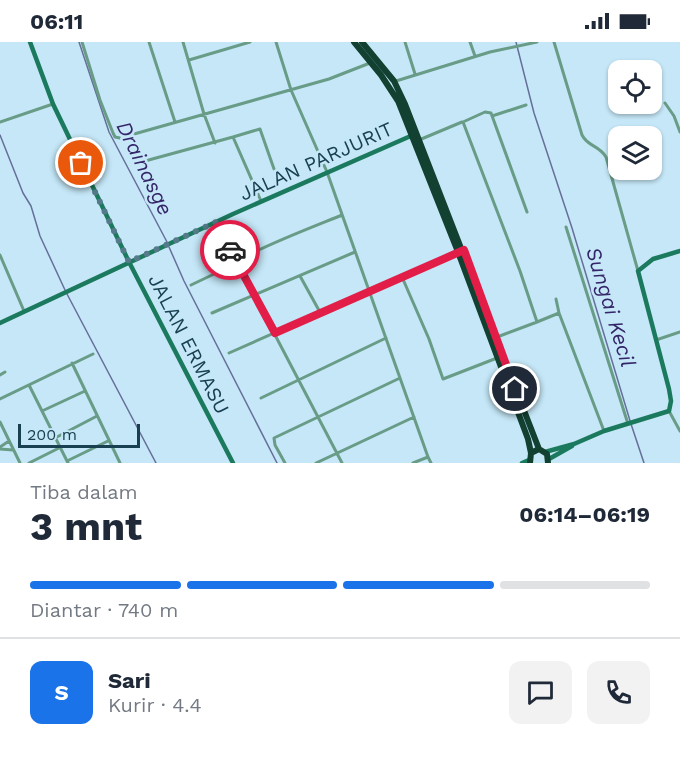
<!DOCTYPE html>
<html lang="id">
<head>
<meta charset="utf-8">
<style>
  body { margin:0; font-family:"Work Sans",sans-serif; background:#f2f2f3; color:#1f2937; height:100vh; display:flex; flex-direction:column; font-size:22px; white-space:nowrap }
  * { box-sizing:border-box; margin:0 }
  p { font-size:20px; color:#747a83 }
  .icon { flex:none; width:33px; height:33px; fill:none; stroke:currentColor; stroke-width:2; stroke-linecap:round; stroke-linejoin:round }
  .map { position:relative; height:421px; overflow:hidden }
  .panel { display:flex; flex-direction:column; background:#fff; flex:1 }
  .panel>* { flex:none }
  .controls { position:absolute; left:608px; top:18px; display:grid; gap:12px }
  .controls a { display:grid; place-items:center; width:54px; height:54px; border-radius:12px; background:#fff; box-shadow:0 2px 4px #0004; font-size:30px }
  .scale { position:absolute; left:18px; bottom:15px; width:122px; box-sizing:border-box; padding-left:6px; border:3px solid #184050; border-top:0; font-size:16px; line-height:21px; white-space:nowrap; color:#184050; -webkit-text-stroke:4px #c5e7f7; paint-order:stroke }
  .pin { position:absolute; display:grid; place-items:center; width:51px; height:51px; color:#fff; margin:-26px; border:3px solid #fff; border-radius:50%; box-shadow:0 2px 6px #0007 }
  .courier { position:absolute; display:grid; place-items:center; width:60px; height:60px; margin:-30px; border:4px solid #e11d48; border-radius:50%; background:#fff; color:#222; box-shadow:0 2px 8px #0007 }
  .headline em { font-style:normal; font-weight:700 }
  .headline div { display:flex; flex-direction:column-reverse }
  .headline { display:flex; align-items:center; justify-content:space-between; height:102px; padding:0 30px }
  h1 { font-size:39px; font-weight:700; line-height:45px }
  .bar { display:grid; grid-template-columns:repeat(4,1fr); gap:9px 6px; align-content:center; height:72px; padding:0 30px }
  .bar i { height:8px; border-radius:4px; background:#e0e1e3 }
  .bar .active { background:#1a73e8 }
  .bar p { grid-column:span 4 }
  .line { display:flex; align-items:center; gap:15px; padding:0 30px; border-top:2px solid #e0e1e3 }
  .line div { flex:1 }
  .round { display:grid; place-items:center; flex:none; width:63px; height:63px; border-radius:12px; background:#f2f2f3 }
  .status { display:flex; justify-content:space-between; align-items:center; height:42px; padding:0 30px; background:#fff; direction:ltr }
  .status svg { height:16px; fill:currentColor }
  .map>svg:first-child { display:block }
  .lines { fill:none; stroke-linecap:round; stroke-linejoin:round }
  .stream { stroke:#666f9a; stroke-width:1.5 }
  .street { stroke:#689c87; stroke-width:3 }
  .secondary { stroke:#1b7a5d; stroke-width:4.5 }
  .highway { stroke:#124031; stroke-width:6 }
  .done { stroke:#557a8a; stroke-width:6; stroke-dasharray:0 10.8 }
  .route { stroke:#e11d48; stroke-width:8 }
  .labels { text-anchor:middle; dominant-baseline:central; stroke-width:5; stroke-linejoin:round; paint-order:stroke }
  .street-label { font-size:20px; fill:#184050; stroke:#c5e7f7 }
  .water-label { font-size:21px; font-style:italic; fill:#342669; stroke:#c5e7f7 }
</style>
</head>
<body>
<div class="status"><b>06:11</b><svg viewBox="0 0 49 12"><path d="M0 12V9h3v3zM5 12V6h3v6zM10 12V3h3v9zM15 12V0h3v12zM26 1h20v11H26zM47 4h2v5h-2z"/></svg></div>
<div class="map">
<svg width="680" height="421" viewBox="0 0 680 421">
  <rect width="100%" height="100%" fill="#c5e7f7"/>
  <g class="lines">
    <path class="stream" d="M79,0L109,90L167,200
      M516,0L534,71L572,186L631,382L644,421
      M0,93L23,151L31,164L40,194L65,248
      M169,205L184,239L277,421
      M67,252L156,421"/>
    <path class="street" d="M82,0L100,58L113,91L115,95L120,96L329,37L370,21
      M149,0L175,80
      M183,0L204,72L215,101
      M276,0L291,48L327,130L428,415
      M405,0L415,32
      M470,0L475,14
      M554,0L582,93C588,105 599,103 606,115L638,229
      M189,18L250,0
      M396,39L490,10L537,0
      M665,61L674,74L680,90
      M492,74L526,63
      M0,80L53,62
      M233,95L260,87L274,127
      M419,98L462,80
      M134,122L233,95L261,159
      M216,180L342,421
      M566,185L628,382
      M0,213L24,269
      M300,234L321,272
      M402,235L429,297L443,337L497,316
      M191,243L233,223C243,211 323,181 342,173
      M556,257L559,271L604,389
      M212,271L355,210
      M537,280L559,271
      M497,295L537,280L520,229L463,80L485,70L491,71L527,170
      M656,298L680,290
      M229,311L458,210
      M72,321L120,421
      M0,333L5,330
      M29,343L68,421
      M261,356L386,296
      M0,357L93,312
      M42,369L85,349
      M669,369L680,389
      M0,380L20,421
      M55,396L97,374
      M0,405L9,399
      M0,407L13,408
      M67,419L108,399
      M29,421L59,406
      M285,421L275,403L274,396L400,336
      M316,421L414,375
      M413,421L428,415L431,421"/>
    <path class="secondary" d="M30,0L53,62L129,220L233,421
      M0,281L233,172L413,93
      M545,410L574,402L604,389L669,369L671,359L669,347L638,229L653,217L680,209
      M549,417L572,404
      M522,421L529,418"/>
    <path class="highway" d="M354,0L381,33L398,59L458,210L528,397L531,411
      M362,0L394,39L405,62L539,407
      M539,407L547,412L548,421
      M530,421L531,411L539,407"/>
  </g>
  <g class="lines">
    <path class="done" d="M81,121L129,220L216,180L230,208"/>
    <path class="route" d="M230,208L275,291L464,208L515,347"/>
  </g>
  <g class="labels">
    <g class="street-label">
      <text transform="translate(316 119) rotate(-24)">JALAN PARJURIT</text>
      <text transform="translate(189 302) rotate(63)">JALAN ERMASU</text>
    </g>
    <g class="water-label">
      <text transform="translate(145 126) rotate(64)">Drainasge</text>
      <text transform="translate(611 265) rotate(73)">Sungai Kecil</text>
    </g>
  </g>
</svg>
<div class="controls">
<a><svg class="icon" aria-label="locate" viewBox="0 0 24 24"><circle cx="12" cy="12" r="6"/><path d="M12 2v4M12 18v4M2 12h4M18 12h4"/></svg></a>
<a><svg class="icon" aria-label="layers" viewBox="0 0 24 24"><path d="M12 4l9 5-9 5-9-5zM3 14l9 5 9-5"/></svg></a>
</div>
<div class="scale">200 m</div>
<div class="pin" style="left:81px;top:121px;background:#ea580c"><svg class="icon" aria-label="bag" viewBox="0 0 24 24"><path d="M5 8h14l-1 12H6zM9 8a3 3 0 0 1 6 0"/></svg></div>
<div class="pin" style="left:515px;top:347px;background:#1f2937"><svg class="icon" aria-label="home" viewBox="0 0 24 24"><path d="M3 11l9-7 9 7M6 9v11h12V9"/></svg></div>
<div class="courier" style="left:230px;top:208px"><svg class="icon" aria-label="car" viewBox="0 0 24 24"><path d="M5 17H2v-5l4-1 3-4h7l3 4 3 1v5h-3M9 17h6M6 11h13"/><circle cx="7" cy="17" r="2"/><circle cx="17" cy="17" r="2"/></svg></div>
</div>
<section class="panel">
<div class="headline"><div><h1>3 mnt</h1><p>Tiba dalam</p></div><em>06:14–06:19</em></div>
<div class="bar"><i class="active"></i><i class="active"></i><i class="active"></i><i></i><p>Diantar · 740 m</p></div>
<div class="line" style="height:108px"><b class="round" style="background:#1a73e8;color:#fff">S</b><div><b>Sari</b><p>Kurir · 4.4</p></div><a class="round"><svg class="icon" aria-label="chat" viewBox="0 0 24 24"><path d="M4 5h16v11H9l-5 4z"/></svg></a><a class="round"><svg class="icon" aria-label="phone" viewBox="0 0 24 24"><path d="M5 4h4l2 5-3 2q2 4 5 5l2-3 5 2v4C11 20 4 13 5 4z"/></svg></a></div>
</section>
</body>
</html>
